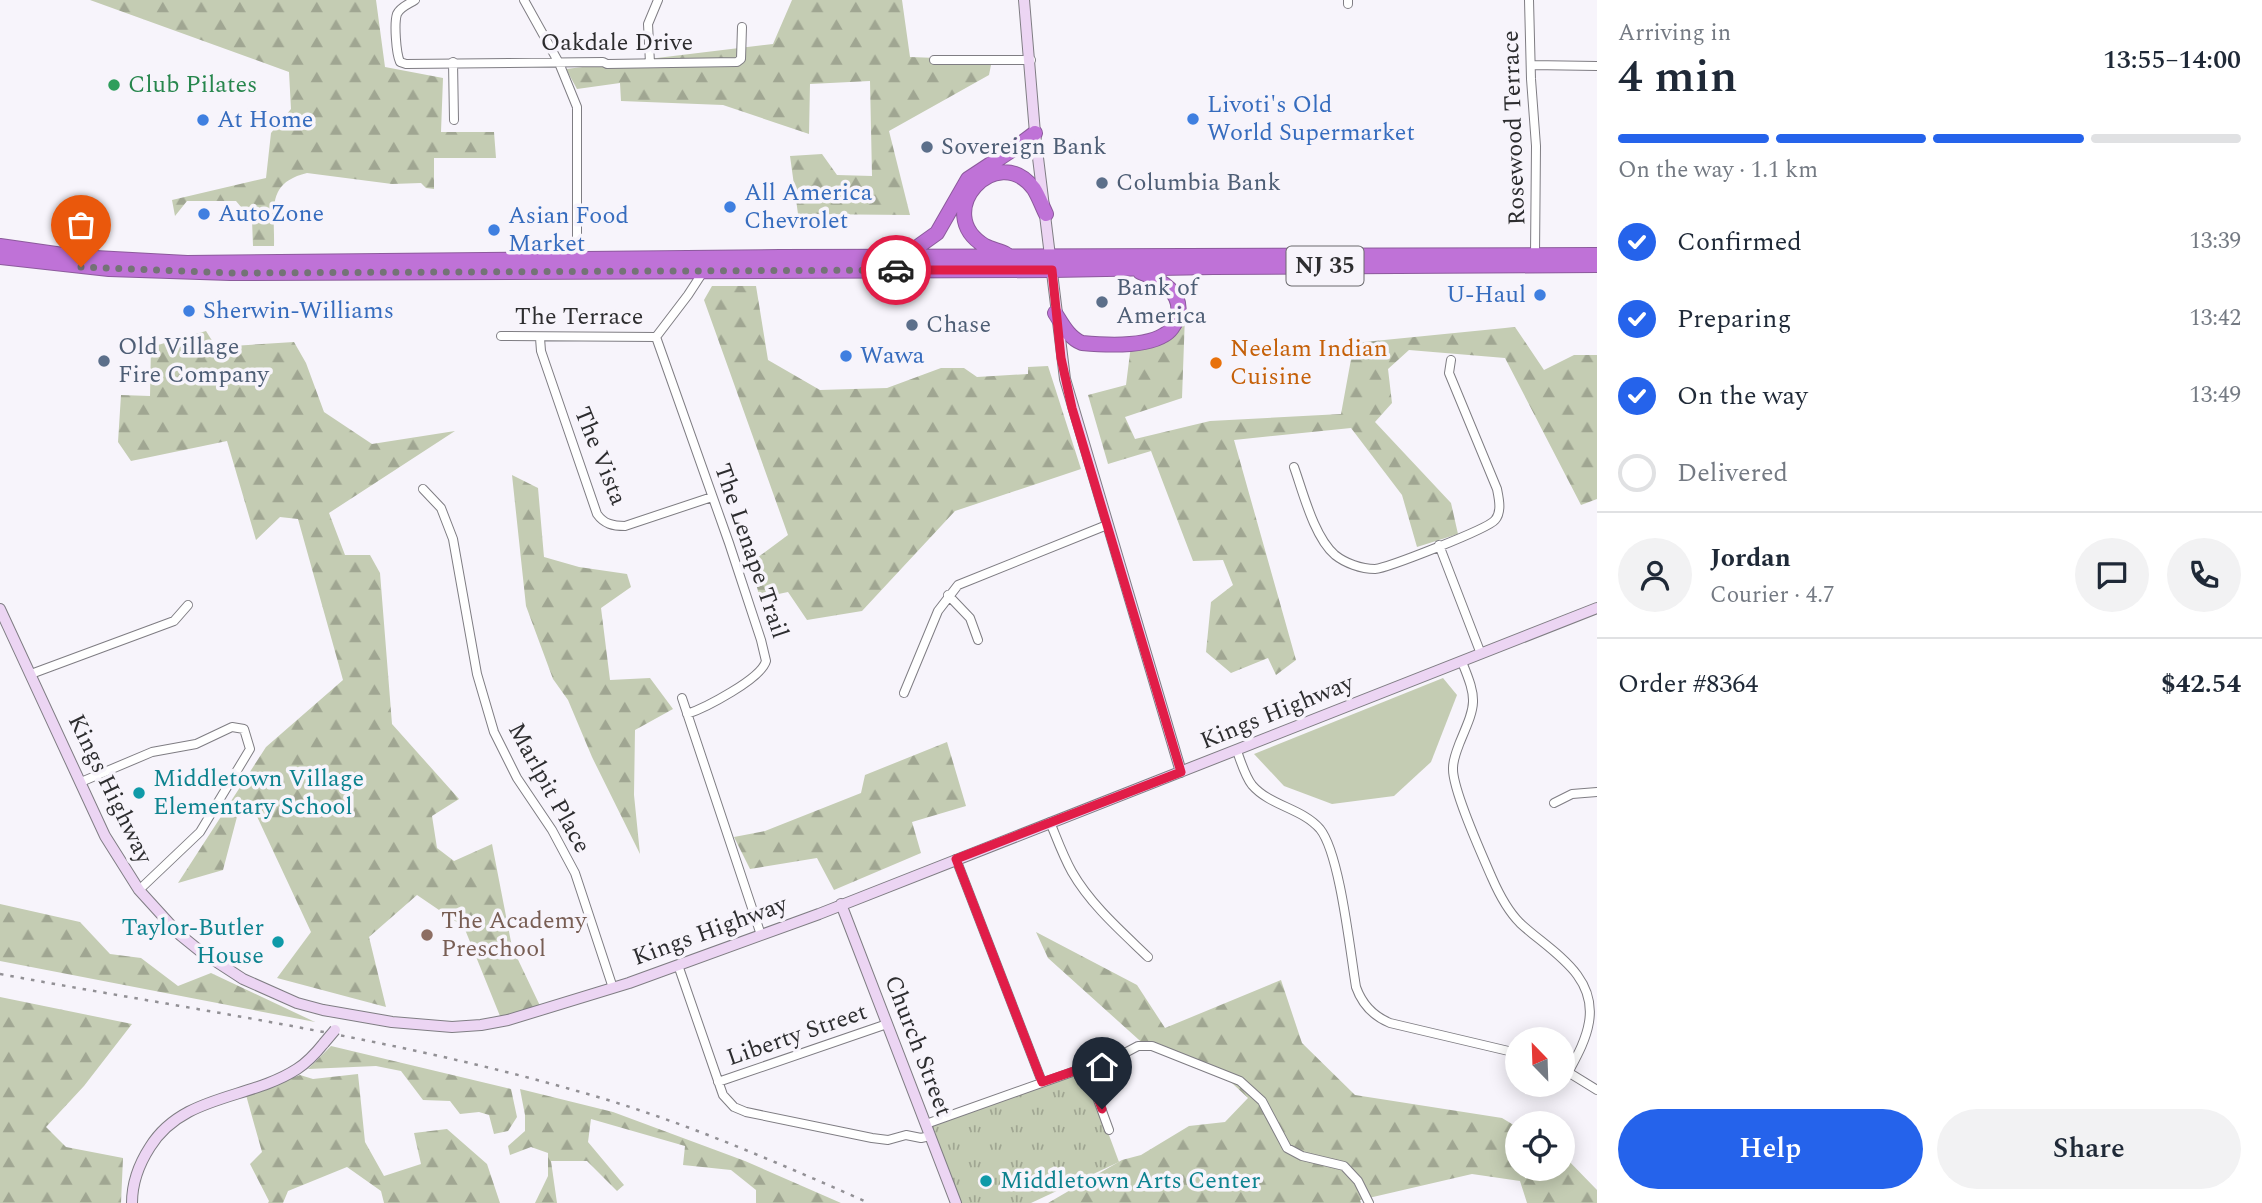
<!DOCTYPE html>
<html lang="en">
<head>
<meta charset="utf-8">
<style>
  body { margin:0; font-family:Spectral,serif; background:#f2f2f3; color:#1f2937; height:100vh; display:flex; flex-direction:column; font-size:26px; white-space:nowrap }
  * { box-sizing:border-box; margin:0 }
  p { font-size:23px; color:#747a83 }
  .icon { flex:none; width:38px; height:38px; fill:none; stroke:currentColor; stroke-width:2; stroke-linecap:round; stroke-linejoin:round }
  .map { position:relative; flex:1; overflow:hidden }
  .side { display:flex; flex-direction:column; background:#fff; width:665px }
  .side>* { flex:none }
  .needle { width:46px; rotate:337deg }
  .tools { position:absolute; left:1505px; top:1027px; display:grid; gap:14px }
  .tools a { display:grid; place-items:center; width:70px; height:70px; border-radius:50%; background:#fff; box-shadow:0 4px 18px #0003; font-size:35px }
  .pin { position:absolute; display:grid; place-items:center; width:60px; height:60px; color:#fff; margin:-72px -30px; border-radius:50% 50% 50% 0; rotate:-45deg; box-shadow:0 0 7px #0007 }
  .pin .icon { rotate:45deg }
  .courier { position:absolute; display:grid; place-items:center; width:70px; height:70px; margin:-35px; border:5px solid #e11d48; border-radius:50%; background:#fff; color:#222; box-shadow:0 2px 9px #0007 }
  .summary em { font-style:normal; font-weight:600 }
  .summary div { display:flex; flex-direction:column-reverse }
  .summary { display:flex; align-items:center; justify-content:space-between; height:119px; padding:0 21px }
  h1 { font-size:46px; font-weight:600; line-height:52px }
  .bar { display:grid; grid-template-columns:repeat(4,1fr); gap:10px 7px; align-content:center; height:84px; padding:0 21px }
  .bar i { height:9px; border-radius:5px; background:#e0e1e3 }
  .bar .active { background:#2563eb }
  .bar p { grid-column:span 4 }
  .line { display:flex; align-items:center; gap:18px; padding:0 21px; border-top:2px solid #e0e1e3 }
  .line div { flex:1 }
  .round { display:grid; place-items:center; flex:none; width:74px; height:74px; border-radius:37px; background:#f2f2f3 }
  ol { padding:0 21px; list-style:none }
  li { display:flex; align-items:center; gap:21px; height:77px }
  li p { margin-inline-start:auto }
  li .icon { padding:7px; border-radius:50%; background:#2563eb; color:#fff; stroke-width:4 }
  li:last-child { color:#747a83 }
  li i { width:38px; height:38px; border:4px solid #e0e1e3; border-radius:50% }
  .action { display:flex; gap:14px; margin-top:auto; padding:14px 21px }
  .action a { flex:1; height:80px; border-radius:42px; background:#2563eb; color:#fff; font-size:28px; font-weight:600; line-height:80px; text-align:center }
  .action a+a { background:#f2f2f3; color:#1f2937 }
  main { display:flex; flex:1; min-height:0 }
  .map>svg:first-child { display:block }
  .green { fill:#c4ccb3 }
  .forest { fill:url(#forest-firs) }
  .park { fill:url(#park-tufts) }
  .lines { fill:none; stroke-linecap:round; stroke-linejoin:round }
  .street-casing { stroke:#7f7d83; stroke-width:10 }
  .secondary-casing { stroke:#7f7d83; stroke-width:12 }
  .highway-casing { stroke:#8c5a9c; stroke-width:16 }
  .street { stroke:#fff; stroke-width:8 }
  .secondary { stroke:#ecd5f3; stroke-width:10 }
  .highway { stroke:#bf72d7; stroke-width:14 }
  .rail { stroke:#929095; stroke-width:2.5; stroke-dasharray:3.5 7; stroke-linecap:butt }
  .secondary-bridge-casing { stroke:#7f7d83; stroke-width:12; stroke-linecap:butt }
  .secondary-bridge { stroke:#ecd5f3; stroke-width:10 }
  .done { stroke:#747376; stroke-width:7; stroke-dasharray:0 12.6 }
  .route { stroke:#e11d48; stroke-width:9 }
  .leisure-dot { fill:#2e9e5b; stroke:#f7f4fb; stroke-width:2.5 }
  .shop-dot { fill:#3f7fe0; stroke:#f7f4fb; stroke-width:2.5 }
  .service-dot { fill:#5c6f8a; stroke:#f7f4fb; stroke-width:2.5 }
  .food-dot { fill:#e8710a; stroke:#f7f4fb; stroke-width:2.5 }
  .culture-dot { fill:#0f9aa8; stroke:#f7f4fb; stroke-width:2.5 }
  .education-dot { fill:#8d6e63; stroke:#f7f4fb; stroke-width:2.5 }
  .labels { text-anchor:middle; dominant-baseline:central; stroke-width:7; stroke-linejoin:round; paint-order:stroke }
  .shield { fill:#f7f4fb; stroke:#6a696c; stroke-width:2 }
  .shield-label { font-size:23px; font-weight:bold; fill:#2d2d2f }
  .street-label { font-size:24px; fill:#2d2d2f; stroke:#f7f4fb }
  .leisure-label { font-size:24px; fill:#27864d; stroke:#f7f4fb; text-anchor:start }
  .shop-label { font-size:24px; fill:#366cbe; stroke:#f7f4fb; text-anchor:start }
  .service-label { font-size:24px; fill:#4e5e75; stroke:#f7f4fb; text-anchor:start }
  .food-label { font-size:24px; fill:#c56008; stroke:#f7f4fb; text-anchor:start }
  .culture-label { font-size:24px; fill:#0d838f; stroke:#f7f4fb; text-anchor:start }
  .education-label { font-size:24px; fill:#785e54; stroke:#f7f4fb; text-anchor:start }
</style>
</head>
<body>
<main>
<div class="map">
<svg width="1597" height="1203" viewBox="0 0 1597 1203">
  <defs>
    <pattern id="forest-firs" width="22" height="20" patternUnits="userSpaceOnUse" patternTransform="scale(1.75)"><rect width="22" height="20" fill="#c4ccb3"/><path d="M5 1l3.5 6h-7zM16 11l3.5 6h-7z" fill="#a0a692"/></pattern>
    <pattern id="park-tufts" width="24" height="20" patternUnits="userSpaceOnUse" patternTransform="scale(1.75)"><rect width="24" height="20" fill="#c4ccb3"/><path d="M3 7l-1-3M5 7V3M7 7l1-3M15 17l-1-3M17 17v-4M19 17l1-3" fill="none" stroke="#a0a692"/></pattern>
  </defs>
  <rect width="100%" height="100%" fill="#f7f4fb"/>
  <path class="green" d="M1443,678L1457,695L1431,762L1394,796L1332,804L1284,786L1254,754Z"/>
  <path class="forest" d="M90,0H376L385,67L443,78L441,132H494L496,158H434V189L426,188L421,183L392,184L307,173C265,183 275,211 274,246H253L252,220L236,201H187L175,216L172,200L266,178L271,133L291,109L289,72Z
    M792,0H902L910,57L992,60L989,75L889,131L910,215L798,214L790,156L822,154L837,175L872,176L870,81L810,84L809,134L723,105L621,101L620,83L577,89L566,69L773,44Z
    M712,286H756L768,360L820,390L887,388L941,368H964L977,377L1028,374V367L1048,366L1081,469L955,511L862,611L807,620L788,592L760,598L750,563L788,535L704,300Z
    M1185,315L1182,398L1125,417L1135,439L1210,421L1341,414L1354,343L1515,327L1544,370L1574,355H1597V499L1581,505L1505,358L1409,350L1388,369L1392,403L1375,422L1451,503L1458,534L1417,547L1402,495L1351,428L1234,440L1296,660L1276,675L1268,658L1231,673L1206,652L1211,602L1233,585L1223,560L1193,561L1151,451L1108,464L1088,395L1126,385L1131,345Z
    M206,331L216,347L294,342L306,363L324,412L372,444L455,431L329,513L345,555H370L380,573L392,724L459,799L432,816L437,848L454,861L492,844L512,947L542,1010L502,1021L464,927L417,895L369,937L386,1007L277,978L311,932L254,810L238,813L223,870L178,883L266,747L343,680L298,519L280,517L256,540L227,441L131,461L118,442L121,395L150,396L151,347Z
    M512,475L538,488L544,557L579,567L627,574L631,587L601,608L610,680L650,678L673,709L635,730L634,795L640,854L592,757L568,700L553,679L526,606Z
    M947,742L966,806L912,822L921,853L834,890L817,858L750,869L734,837L765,831L861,793L865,775Z
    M0,904L80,922L110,954L141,958L178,986L211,973L315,1022L0,961Z
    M1036,932L1137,985L1165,1028L1281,980L1302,1043L1355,1095L1502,1118L1517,1127V1169H1563V1155L1597,1190V1203H1527L1520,1181L1472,1174L1360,1200L1361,1203H1048L1122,1160L1141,1155L1189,1126L1225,1122L1248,1098L1218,1070L1148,1048L1048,958Z
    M0,997L132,1024L84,1086L46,1127L66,1147L123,1158L121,1203H0Z
    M331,1046L511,1089L517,1117L508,1131L494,1134L489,1115L479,1112L460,1114L450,1101L423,1100L401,1071L376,1066L308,1069Z
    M358,1074L365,1142L384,1176L421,1164L414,1133L447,1129L487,1164L500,1203H384L381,1191L347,1167L288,1191L283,1203H268L269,1201L250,1164L262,1152L246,1095L300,1075L313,1079Z
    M520,1089L613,1112L745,1161L841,1203H756V1190L731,1170L683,1165L685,1146L591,1119L588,1142L624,1185L617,1191L587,1161H551L557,1203H535L548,1176V1153L531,1147L510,1155L508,1146L525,1131V1115Z"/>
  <path class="park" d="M1084,1068L1119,1162L1031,1203H959L927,1127Z"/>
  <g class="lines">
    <g class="street-casing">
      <path id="street" d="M415,0C409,4 400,7 397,14C394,23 396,53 400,62L406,64L603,62L607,64L737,62L741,59L742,27
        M524,0L559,63L577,107V260
        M1348,0V4
        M1529,0L1531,79L1536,146L1535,254
        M934,60H1031
        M453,62L454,120
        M650,63L648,24L658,0
        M1531,65L1597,66
        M501,336L656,337
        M656,337L729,543L761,640L766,661C761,679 705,708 687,714
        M656,337L688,295L703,272
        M540,338L541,351L597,514C604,524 613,526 625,526L712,497
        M1294,467C1303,492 1314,537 1335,555C1345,563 1361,569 1375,569C1387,568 1488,529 1495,520C1502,512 1499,499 1497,489L1449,373L1451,360
        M423,489L441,508L453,539L477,674L494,732L517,778L552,830L575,873L613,988
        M1439,545L1481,654
        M948,595L970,618L978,640
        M1462,662C1478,701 1476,704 1460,742C1457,750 1453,759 1453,768C1452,789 1482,855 1492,878C1499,894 1507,910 1520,923C1550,951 1597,974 1589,1022C1586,1040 1577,1056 1569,1071
        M31,674L174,621L188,605
        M904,693L938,611L958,585L1107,525
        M682,698L761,935
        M1237,751C1241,762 1245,776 1252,785C1270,806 1302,808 1320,829C1340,854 1350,951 1356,987C1362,1004 1373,1016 1390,1023L1517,1053
        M81,782L152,752L196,744L232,727L244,729L250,749L200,832L139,890
        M1554,803L1572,794L1597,792
        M1050,822C1057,839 1063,856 1072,872C1091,905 1121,931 1148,957
        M956,859L1042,1082
        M678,965L723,1095L734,1107L746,1112L872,1138L888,1140L906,1135L921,1138L930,1136
        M1086,1067L1109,1130
        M1563,1069L1597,1090
        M718,1082L887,1024
        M926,1124L1123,1054L1138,1046H1152L1240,1081L1262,1101L1287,1148L1302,1156L1344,1166L1358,1181L1369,1203"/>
    </g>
    <g class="secondary-casing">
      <path id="secondary" d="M1024,0L1035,133L1065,379L1181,772
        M0,609L105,836L139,890L179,934L200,951L243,979L297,1003L323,1010L392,1022L452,1027L481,1025L508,1020L629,983L819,914L1597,608
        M841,904L956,1203
        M132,1203C132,1183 139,1164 150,1147C183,1094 249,1100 297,1069C308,1062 316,1053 324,1043"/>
    </g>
    <g class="highway-casing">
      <path id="highway" d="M0,246L77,257L187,263L780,257L1597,255
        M1006,254C999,251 991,249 985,246C930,213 997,139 1034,189C1039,197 1042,206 1046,214
        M0,257L109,269L230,273L1052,270L1213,267L1597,265
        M902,258L937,233L968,179L1015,148L1035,133
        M1055,313C1062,324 1069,338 1082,343C1104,345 1145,347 1164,335C1170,332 1175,325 1177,318C1185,292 1159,279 1140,272"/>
    </g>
    <use href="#street" class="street"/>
    <use href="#secondary" class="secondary"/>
    <use href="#highway" class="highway"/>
    <path class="rail" d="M0,974C193,1010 389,1037 577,1091C678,1119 774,1161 869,1203"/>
    <g class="secondary-bridge-casing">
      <path id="secondary-bridge" d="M324,1043L335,1030"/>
    </g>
    <use href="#secondary-bridge" class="secondary-bridge"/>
  </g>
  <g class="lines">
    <path class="done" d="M81,267L230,273L896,270"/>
    <path class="route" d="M896,270H1052L1061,358L1072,408L1181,772L956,859L1042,1082L1086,1067L1102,1109"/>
  </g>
  <circle class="leisure-dot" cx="114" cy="85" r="7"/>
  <g class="shop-dot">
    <circle cx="1193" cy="119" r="7"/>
    <circle cx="203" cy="120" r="7"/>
    <circle cx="730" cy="207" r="7"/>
    <circle cx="204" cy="214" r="7"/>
    <circle cx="494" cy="230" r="7"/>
    <circle cx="1540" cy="295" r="7"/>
    <circle cx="189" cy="311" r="7"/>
    <circle cx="846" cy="356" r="7"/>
  </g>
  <g class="service-dot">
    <circle cx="927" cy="147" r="7"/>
    <circle cx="1102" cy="183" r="7"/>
    <circle cx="1102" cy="302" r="7"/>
    <circle cx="912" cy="325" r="7"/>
    <circle cx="104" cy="361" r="7"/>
  </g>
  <circle class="food-dot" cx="1216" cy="363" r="7"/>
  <g class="culture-dot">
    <circle cx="139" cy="793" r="7"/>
    <circle cx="278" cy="942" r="7"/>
    <circle cx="986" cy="1181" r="7"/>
  </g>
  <circle class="education-dot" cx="427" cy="935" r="7"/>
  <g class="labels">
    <rect class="shield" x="1286.5" y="246.5" width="77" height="39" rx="5"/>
    <g class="shield-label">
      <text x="1325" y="266">NJ 35</text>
    </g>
    <g class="street-label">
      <text x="617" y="43">Oakdale Drive</text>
      <text transform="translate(1514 128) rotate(-92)">Rosewood Terrace</text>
      <text x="579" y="317">The Terrace</text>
      <text transform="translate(600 456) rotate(68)">The Vista</text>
      <text transform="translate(751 551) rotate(71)">The Lenape Trail</text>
      <text transform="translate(1277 712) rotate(-22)">Kings Highway</text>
      <text transform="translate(549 788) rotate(61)">Marlpit Place</text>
      <text transform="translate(110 789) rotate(64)">Kings Highway</text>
      <text transform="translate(710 931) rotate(-20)">Kings Highway</text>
      <text transform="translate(797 1035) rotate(-19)">Liberty Street</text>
      <text transform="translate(918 1046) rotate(69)">Church Street</text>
    </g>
    <g class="leisure-label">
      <text x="128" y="85">Club Pilates</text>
    </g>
    <g class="shop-label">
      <text x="1207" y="105">Livoti's Old<tspan x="1207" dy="28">World Supermarket</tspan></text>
      <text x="217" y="120">At Home</text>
      <text x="744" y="193">All America<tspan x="744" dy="28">Chevrolet</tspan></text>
      <text x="218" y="214">AutoZone</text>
      <text x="508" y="216">Asian Food<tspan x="508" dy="28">Market</tspan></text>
      <text x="1526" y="295" text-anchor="end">U-Haul</text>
      <text x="203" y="311">Sherwin-Williams</text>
      <text x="860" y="356">Wawa</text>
    </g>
    <g class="service-label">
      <text x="941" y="147">Sovereign Bank</text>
      <text x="1116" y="183">Columbia Bank</text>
      <text x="1116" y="288">Bank of<tspan x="1116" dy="28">America</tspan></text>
      <text x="926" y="325">Chase</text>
      <text x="118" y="347">Old Village<tspan x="118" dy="28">Fire Company</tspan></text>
    </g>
    <g class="food-label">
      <text x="1230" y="349">Neelam Indian<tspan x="1230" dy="28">Cuisine</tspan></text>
    </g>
    <g class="culture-label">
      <text x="153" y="779">Middletown Village<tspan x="153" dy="28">Elementary School</tspan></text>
      <text x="264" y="928" text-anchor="end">Taylor-Butler<tspan x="264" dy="28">House</tspan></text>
      <text x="1000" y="1181">Middletown Arts Center</text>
    </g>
    <g class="education-label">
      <text x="441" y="921">The Academy<tspan x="441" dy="28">Preschool</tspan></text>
    </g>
  </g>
</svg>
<div class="tools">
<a><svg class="needle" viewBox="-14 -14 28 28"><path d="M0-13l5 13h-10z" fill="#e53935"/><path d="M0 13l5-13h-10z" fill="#747a83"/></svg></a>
<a><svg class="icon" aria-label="locate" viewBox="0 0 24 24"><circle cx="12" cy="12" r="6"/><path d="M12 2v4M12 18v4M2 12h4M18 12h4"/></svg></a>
</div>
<div class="pin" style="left:81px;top:267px;background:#ea580c"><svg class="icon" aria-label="bag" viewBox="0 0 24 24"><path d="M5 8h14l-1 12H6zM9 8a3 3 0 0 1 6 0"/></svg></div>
<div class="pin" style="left:1102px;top:1109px;background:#1f2937"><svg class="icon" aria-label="home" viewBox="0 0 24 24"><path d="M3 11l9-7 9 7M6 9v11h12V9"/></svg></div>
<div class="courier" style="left:896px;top:270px"><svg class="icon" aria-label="car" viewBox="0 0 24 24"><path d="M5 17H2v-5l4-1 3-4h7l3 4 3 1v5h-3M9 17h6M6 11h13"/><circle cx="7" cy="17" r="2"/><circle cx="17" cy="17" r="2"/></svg></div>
</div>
<section class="side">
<div class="summary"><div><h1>4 min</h1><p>Arriving in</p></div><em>13:55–14:00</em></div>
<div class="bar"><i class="active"></i><i class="active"></i><i class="active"></i><i></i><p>On the way · 1.1 km</p></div>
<ol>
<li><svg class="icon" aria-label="check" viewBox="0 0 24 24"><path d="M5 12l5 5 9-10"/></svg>Confirmed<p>13:39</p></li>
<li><svg class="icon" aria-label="check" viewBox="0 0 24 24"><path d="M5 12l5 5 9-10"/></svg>Preparing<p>13:42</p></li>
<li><svg class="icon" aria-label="check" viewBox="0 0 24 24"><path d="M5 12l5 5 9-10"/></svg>On the way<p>13:49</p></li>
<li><i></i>Delivered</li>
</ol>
<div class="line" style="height:126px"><a class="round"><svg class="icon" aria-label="person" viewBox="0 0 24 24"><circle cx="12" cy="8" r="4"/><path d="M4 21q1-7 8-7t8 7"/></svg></a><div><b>Jordan</b><p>Courier · 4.7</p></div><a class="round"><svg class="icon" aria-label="chat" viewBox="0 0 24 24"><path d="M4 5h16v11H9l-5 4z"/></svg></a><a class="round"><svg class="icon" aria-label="phone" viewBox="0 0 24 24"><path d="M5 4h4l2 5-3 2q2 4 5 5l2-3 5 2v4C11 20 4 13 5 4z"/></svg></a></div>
<div class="line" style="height:91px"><div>Order #8364</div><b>$42.54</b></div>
<div class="action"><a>Help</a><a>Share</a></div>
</section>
</main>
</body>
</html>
